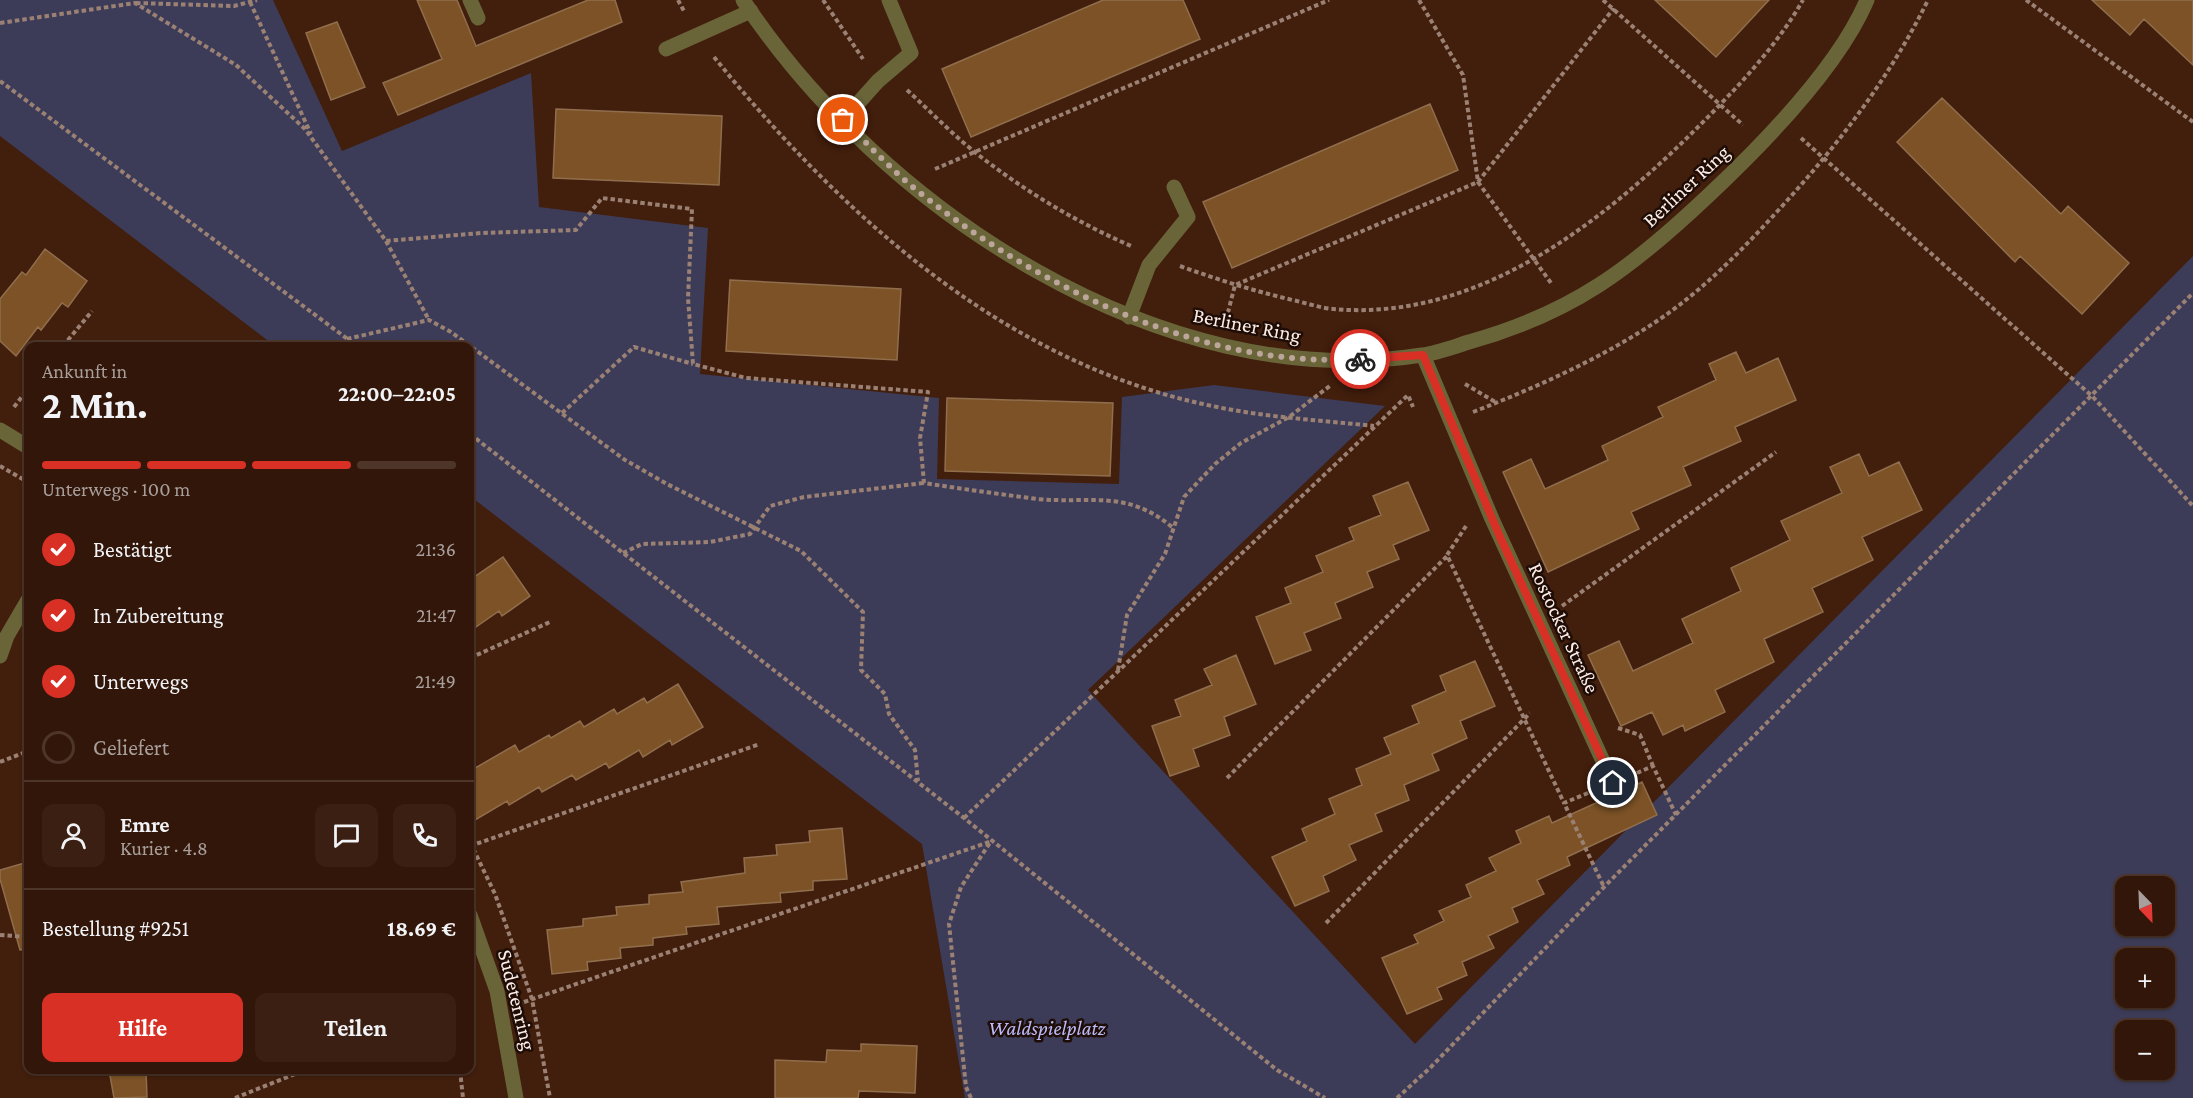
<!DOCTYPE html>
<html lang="de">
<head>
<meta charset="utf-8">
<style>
  body { margin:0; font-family:"Crimson Pro",serif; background:#3a1f12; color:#f1f3f6; height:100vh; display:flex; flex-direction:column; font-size:22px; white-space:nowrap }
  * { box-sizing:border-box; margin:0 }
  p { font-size:20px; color:#a89f9c }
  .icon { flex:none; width:33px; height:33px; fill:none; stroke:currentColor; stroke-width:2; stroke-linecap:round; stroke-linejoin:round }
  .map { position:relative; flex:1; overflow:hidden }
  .drawer { position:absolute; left:24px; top:342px; width:450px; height:732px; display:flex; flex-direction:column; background:#321609; border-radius:12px; box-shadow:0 2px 4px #0004,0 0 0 2px #4d352a }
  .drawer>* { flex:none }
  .needle { width:39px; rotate:157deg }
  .tools { position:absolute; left:2115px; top:876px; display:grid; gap:12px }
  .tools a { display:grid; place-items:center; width:60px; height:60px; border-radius:12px; background:#321609; box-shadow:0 2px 4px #0004,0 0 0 2px #4d352a; font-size:30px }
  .pin { position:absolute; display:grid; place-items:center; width:51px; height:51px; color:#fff; margin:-26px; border:3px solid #fff; border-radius:50%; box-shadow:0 2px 6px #0007 }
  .courier { position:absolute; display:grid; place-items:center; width:60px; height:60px; margin:-30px; border:4px solid #d93025; border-radius:50%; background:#fff; color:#222; box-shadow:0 2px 8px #0007 }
  .overview em { font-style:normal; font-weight:700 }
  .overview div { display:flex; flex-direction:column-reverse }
  .overview { display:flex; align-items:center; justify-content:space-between; height:102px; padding:0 18px }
  h1 { font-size:39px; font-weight:700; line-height:45px }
  .bar { display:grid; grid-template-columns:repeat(4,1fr); gap:9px 6px; align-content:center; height:72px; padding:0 18px }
  .bar i { height:8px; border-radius:4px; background:#4d352a }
  .bar .current { background:#d93025 }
  .bar p { grid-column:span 4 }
  .line { display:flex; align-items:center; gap:15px; padding:0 18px; border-top:2px solid #4d352a }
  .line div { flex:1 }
  .round { display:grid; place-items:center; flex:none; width:63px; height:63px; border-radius:12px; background:#3a1f12 }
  ol { padding:0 18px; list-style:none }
  li { display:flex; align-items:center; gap:18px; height:66px }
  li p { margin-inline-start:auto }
  li .icon { padding:6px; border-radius:50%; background:#d93025; color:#fff; stroke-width:4 }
  li:last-child { color:#a89f9c }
  li i { width:33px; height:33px; border:3px solid #4d352a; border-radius:50% }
  .button { display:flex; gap:12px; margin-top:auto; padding:12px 18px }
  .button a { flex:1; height:69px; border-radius:12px; background:#d93025; color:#fff; font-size:24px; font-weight:700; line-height:69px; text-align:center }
  .button a+a { background:#3a1f12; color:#f1f3f6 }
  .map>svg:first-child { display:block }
  .green { fill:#3d3c58; fill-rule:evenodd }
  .building { fill:#7c5226; stroke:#906e4d; stroke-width:1.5 }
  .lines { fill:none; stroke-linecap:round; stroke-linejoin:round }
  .path { stroke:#9b8174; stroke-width:4; stroke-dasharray:4.5 3; stroke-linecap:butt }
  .service { stroke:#696539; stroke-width:15 }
  .minor { stroke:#696539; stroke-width:15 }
  .done { stroke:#bca59a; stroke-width:6; stroke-dasharray:0 10.8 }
  .route { stroke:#d93025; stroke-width:8 }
  .labels { text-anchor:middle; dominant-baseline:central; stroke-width:5; stroke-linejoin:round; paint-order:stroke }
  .street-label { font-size:21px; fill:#fdede6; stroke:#1e0d06 }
  .park-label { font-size:21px; font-style:italic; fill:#bbbafa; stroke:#1e0d06 }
</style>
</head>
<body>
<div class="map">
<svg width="2193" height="1098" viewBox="0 0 2193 1098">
  <rect width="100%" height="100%" fill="#421e0c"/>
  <path class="green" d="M0,0H273L342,151L531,73L539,207L708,228L700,374L939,398L937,479L1119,484L1122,397L1214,385L1385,406L1088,690L1415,1044L2193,256V1098H965L922,844L470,496V346H275L0,136ZM2126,886H2164V926H2126ZM2126,958H2164V998H2126ZM2126,1030H2164V1070H2126Z"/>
  <path class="building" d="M417,0H457L476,46L588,0H615L622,22L398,115L383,83L442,59Z
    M1103,0H1183L1200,39L971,137L942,69Z
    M1655,0H1769L1716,57Z
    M2092,0H2193V65L2144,19L2130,35Z
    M337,22L365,87L331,100L306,33Z
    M1942,98L2061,214L2068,206L2129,263L2082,314L2020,256L2015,262L1897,142Z
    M1430,104L1458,170L1232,268L1203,202Z
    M556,109L722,116L719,185L553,178Z
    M45,249L87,281L68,307L62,303L41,330L38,327L16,356L0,341V299L22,272L26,275Z
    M730,280L901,289L897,360L726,351Z
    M1736,352L1746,373L1778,358L1796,400L1735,427L1741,441L1683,467L1691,485L1631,512L1639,529L1548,572L1503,472L1531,459L1545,489L1608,460L1602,446L1663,417L1658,407L1716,380L1709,364Z
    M947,398L1113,403L1110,476L945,471Z
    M1859,454L1869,476L1899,462L1922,510L1862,537L1873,560L1812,588L1823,612L1764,639L1774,662L1715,690L1725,712L1685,731L1683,725L1663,735L1652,712L1621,726L1588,655L1619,641L1633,671L1693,643L1682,619L1741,591L1731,568L1790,540L1781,521L1842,493L1830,467Z
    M1408,482L1429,530L1393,545L1399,559L1367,572L1373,587L1335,603L1341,618L1304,633L1311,650L1275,664L1256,617L1291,603L1285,588L1323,572L1316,556L1354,540L1349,528L1381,515L1373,496Z
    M503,557L530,596L502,616L499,611L470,631V580Z
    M1236,655L1256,704L1224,717L1230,735L1193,749L1199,766L1170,776L1152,726L1181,716L1175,700L1212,685L1204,669Z
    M1475,661L1495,706L1460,721L1467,738L1432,754L1439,770L1404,785L1409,800L1375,814L1382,831L1349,845L1356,860L1323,876L1329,891L1295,906L1272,857L1307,841L1302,829L1335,814L1329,799L1362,785L1356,769L1391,754L1384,738L1419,723L1412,706L1446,691L1440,676Z
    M678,684L703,727L672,745L670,740L643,757L639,750L609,768L606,763L576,780L572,775L542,792L539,787L509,805L507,801L470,823V771L515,745L519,752L549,735L551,738L580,721L584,727L614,709L617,714L644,698L647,703Z
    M1642,782L1657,815L1567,857L1570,865L1537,880L1544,894L1512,908L1518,922L1488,936L1494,948L1462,962L1467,975L1437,988L1442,999L1407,1014L1382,958L1418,943L1414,935L1444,921L1439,911L1471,897L1466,885L1496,871L1489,858L1521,843L1516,831L1549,816L1552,823Z
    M842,828L847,879L813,881V890L780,893L781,902L717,907L719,924L686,927L687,934L653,938V945L620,948L621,958L587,962L588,970L552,974L547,930L583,926V919L617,915L616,907L649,904V895L683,892L681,882L745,873L744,858L777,855L776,845L810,842L809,831Z
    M28,862V949L20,950L0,879V870Z
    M861,1044L917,1046L915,1093L859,1091L858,1098H775V1060L826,1062L827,1050L861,1051Z
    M109,1070H146L147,1097L114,1098Z"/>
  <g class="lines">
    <path class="path" d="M678,0L685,13
      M823,0L863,59
      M1419,0L1463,75L1478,182L1551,283
      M1603,0L1743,125
      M2026,0L2193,122
      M250,2L311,134
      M136,3L234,6L257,0
      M0,23L135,3L236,65L305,129L386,241L481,233L576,230L602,198L692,209L688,298L693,364L746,378L928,392L920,438L924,483C962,489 999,494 1037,499C1091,504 1126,489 1172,527
      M714,57C840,213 1001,360 1203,404C1259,417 1318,420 1374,426
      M0,81L357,346
      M907,90C930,111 952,134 976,153C1023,190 1076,222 1131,246
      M1801,138L2093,397L2193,506
      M935,169L1329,0
      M386,241L429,320
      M1180,266C1219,280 1257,292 1297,301C1309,304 1321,308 1333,309C1478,322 1603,222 1699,126C1737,88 1776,47 1803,0
      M1226,320L1235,285L1478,182L1614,8
      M347,339L429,320L451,332L625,460L667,484L801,551L863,612L861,670L885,694L889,714L915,750L918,781
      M63,346L92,311
      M1465,384L1497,403
      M14,407L28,389
      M1473,412C1537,387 1600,359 1657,321C1705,289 1745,247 1784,204C1841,141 1890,77 1928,0
      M562,413L634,347L693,364
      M470,434L964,818L1277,1070L1325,1098
      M0,466L28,482
      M1466,526L1447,555L1564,803
      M623,553L642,544L710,542L750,534L770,506L804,497L924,483
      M1562,606L1776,452
      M470,658L550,622
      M1118,670L1127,615L1165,554L1184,497L1215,464L1241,443L1289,417L1331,385
      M1618,728L1640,735L1653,766
      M0,762L28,751
      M1637,773L1653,766L1676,815
      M1227,778L1449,554
      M1588,793L1564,803L1604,887
      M964,818L1408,395L1413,407
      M470,842L495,894L532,999L550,1098
      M470,846L760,744
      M1326,923L1530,713
      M0,935L28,937
      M524,1002L992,841
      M460,1070L463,1098
      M235,1098L305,1070
      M971,1098L966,1087L949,924L961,887L991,841
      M1397,1098L1431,1067L1604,887L2193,293"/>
    <path class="service" d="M470,0L478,18
      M666,49L751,11
      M843,120L878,81L911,53L889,0
      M1129,317L1149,265L1188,217L1174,187"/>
    <path class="minor" d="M743,0C881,209 1163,396 1422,355C1437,353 1453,347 1469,342C1573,313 1632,268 1710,194C1762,145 1839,66 1867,0
      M1423,355L1492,519L1613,783
      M0,430L28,447
      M0,656L7,636L28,600
      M470,915L497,991L516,1098"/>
  </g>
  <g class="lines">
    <path class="done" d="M843,120C865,141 885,163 908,183C1027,282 1202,370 1360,359"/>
    <path class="route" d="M1360,359L1423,355L1500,537L1613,783"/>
  </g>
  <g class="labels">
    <g class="street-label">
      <text transform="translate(1686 186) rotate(-43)">Berliner Ring</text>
      <text transform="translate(1247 325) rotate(11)">Berliner Ring</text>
      <text transform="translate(1564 628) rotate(65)">Rostocker Straße</text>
      <text transform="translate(517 1000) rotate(76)">Sudetenring</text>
    </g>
    <g class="park-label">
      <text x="1047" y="1028">Waldspielplatz</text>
    </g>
  </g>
</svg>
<div class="tools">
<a><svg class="needle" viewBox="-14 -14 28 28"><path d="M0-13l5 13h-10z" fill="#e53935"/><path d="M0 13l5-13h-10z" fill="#a89f9c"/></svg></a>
<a>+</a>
<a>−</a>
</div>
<div class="pin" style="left:843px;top:120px;background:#ea580c"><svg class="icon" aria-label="bag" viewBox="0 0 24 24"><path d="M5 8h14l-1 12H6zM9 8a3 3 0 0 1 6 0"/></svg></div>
<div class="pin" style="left:1613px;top:783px;background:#1f2937"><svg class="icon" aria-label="home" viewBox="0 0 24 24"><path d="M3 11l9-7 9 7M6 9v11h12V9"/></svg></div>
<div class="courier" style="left:1360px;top:359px"><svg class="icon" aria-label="bike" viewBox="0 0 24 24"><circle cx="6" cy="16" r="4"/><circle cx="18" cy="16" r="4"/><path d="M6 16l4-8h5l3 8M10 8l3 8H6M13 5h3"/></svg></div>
<section class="drawer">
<div class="overview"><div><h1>2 Min.</h1><p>Ankunft in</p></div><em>22:00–22:05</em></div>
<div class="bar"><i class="current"></i><i class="current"></i><i class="current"></i><i></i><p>Unterwegs · 100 m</p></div>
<ol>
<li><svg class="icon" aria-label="check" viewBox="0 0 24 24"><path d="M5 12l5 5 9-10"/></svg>Bestätigt<p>21:36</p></li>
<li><svg class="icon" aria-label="check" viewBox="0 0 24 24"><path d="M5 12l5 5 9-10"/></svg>In Zubereitung<p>21:47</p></li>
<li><svg class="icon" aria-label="check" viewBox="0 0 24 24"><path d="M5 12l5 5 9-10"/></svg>Unterwegs<p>21:49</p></li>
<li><i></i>Geliefert</li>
</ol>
<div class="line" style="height:108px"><a class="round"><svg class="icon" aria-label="person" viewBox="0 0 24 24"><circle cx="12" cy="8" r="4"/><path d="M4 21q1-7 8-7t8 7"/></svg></a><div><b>Emre</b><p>Kurier · 4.8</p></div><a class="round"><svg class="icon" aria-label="chat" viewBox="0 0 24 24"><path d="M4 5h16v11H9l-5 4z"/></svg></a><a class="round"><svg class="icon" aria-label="phone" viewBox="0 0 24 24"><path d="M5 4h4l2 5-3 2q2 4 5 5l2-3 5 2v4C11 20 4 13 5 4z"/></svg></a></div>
<div class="line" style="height:78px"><div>Bestellung #9251</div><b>18.69 €</b></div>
<div class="button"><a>Hilfe</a><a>Teilen</a></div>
</section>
</div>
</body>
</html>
